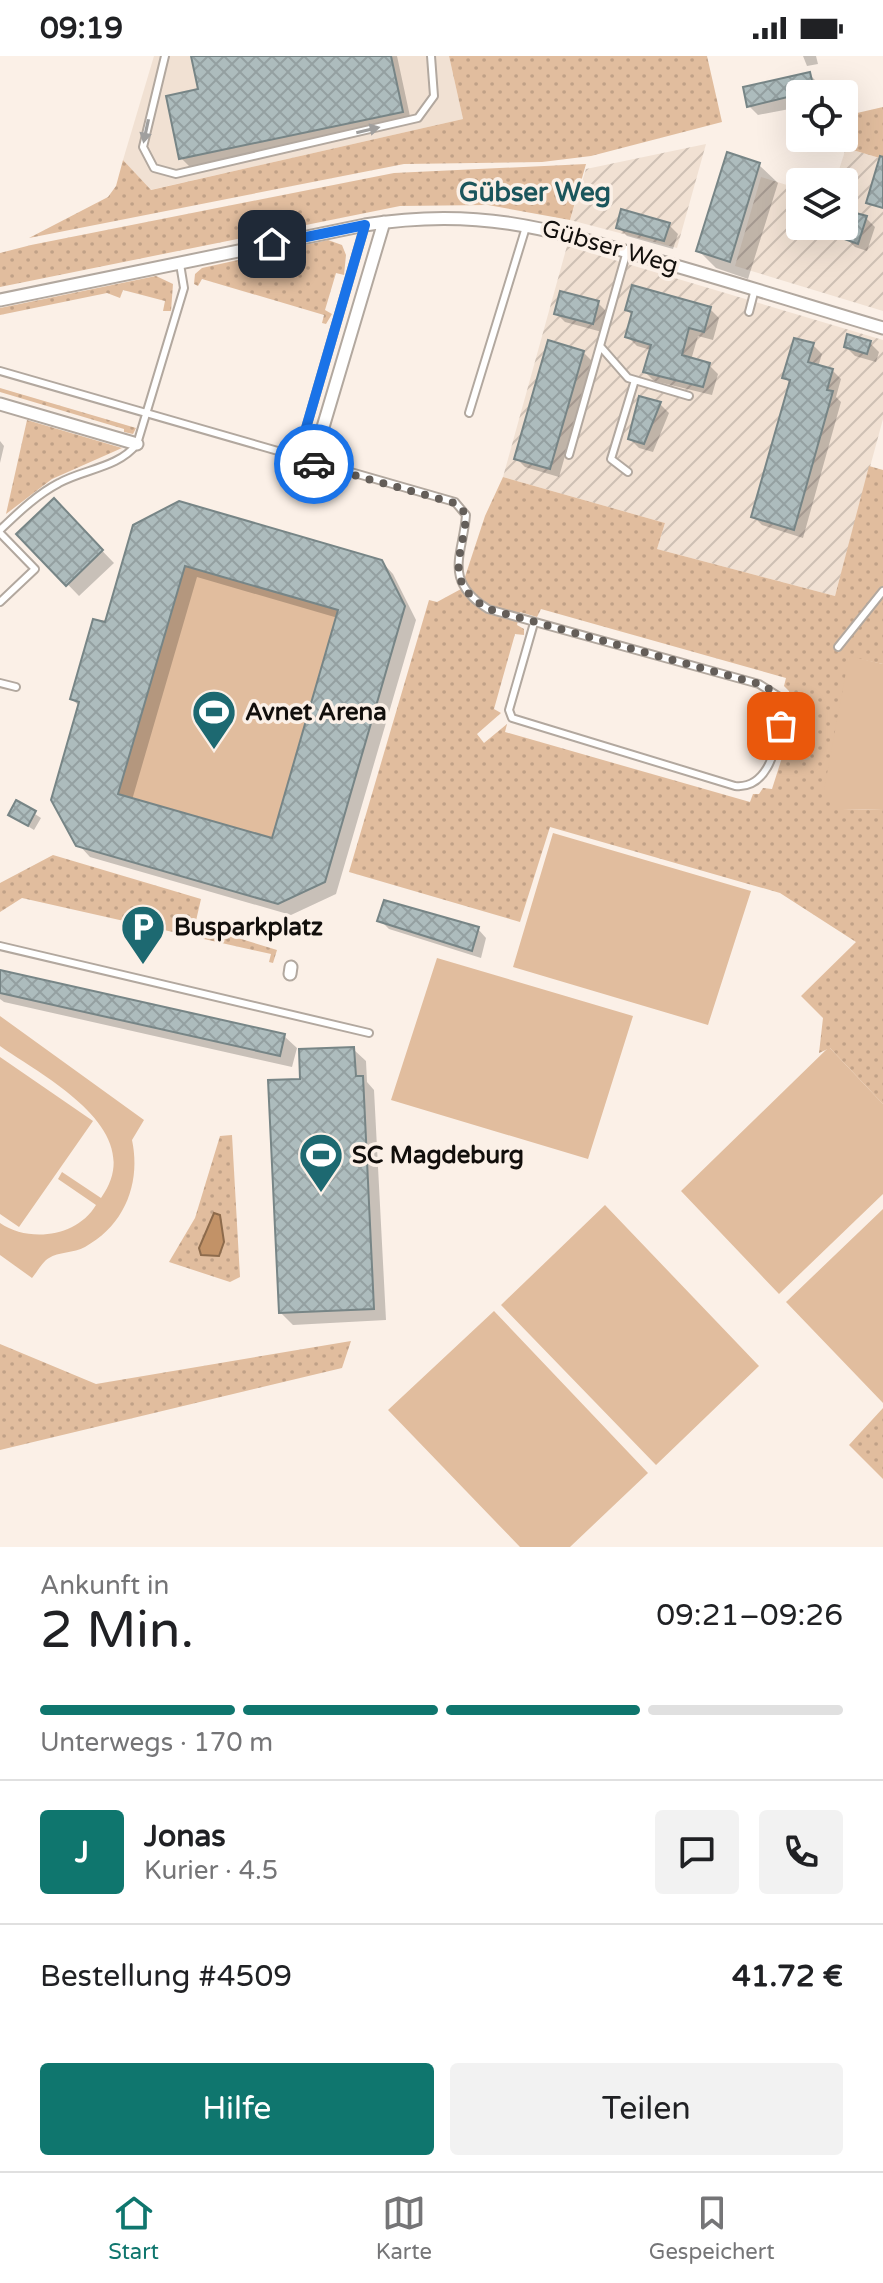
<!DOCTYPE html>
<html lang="de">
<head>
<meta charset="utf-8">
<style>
  body { margin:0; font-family:"Varela Round",sans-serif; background:#f2f2f2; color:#202124; height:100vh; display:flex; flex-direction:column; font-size:30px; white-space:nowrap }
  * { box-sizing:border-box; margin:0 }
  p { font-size:26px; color:#757577 }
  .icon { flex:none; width:44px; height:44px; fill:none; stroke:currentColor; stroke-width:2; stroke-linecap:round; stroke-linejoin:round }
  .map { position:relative; height:1491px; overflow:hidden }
  .side { display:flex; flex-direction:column; background:#fff; flex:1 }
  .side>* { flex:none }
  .controls { position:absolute; left:786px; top:24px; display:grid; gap:16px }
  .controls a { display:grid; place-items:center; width:72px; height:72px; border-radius:8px; background:#fff; box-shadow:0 8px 32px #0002; font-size:40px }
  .pin { position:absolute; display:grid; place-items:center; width:68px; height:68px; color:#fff; margin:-34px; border-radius:16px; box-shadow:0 4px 12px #0006 }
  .courier { position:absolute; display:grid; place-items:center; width:80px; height:80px; margin:-40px; border:6px solid #1a73e8; border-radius:50%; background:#fff; color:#222; box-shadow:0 2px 10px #0007 }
  .head em { font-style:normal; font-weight:600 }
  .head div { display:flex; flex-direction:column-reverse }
  .head { display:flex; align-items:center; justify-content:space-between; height:136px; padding:0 40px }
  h1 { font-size:52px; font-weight:600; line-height:60px }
  .bar { display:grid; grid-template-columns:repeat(4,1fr); gap:12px 8px; align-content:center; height:96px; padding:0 40px }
  .bar i { height:10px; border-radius:6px; background:#e0e0e0 }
  .bar .on { background:#0f766e }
  .bar p { grid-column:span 4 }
  .line { display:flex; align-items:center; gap:20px; padding:0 40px; border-top:2px solid #e0e0e0 }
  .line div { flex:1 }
  .round { display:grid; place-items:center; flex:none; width:84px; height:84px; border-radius:8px; background:#f2f2f2 }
  .action { display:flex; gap:16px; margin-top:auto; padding:16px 40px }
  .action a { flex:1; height:92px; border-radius:8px; background:#0f766e; color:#fff; font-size:32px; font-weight:600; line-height:92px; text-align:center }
  .action a+a { background:#f2f2f2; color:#202124 }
  .status { display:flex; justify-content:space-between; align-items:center; height:56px; padding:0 40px; background:#fff; direction:ltr }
  .status svg { height:22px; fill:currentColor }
  .tab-bar { display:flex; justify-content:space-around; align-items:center; height:112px; border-top:2px solid #e0e0e0; background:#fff; font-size:22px; color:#757577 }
  .tab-bar a { display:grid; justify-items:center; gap:4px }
  .tab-bar .on { color:#0f766e }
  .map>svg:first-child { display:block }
  .built { fill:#f1e1d3 }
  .industrial { fill:url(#industrial-furrows) }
  .grass { fill:url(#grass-dots); fill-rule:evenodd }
  .green { fill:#e1bd9e }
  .water { fill:#c29267; stroke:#8d6b4c; stroke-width:2 }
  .shadow { fill:#0003; fill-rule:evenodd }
  .building { fill:url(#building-cross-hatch); stroke:#778586; stroke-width:2; fill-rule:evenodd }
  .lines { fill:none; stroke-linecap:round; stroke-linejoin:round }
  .lane-casing { stroke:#b2a89f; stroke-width:10 }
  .street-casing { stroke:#b2a89f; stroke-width:15 }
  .lane { stroke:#fff; stroke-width:6 }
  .street { stroke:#fff; stroke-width:11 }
  .oneway { fill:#a09f9e }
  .done { stroke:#645e59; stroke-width:8; stroke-dasharray:0 14.4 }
  .route { stroke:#1a73e8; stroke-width:10 }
  .labels { text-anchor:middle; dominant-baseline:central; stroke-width:7; stroke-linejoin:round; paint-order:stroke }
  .street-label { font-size:24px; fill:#120f0c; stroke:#fbf0e7 }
  .poi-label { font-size:24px; font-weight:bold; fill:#120f0c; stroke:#fbf0e7; text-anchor:start }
  .neighbourhood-label { font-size:26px; font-weight:bold; fill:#1b565c; stroke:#fbf0e7 }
</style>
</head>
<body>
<div class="status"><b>09:19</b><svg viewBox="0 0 49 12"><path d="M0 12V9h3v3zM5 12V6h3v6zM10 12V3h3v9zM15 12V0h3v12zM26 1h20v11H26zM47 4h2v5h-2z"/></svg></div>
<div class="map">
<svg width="883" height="1491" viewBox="0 0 883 1491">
  <defs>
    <pattern id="industrial-furrows" width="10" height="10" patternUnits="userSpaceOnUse" patternTransform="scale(2)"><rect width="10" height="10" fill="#f1e1d3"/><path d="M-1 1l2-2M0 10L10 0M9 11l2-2" fill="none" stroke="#cec0b4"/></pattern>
    <pattern id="grass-dots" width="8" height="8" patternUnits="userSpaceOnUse" patternTransform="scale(2)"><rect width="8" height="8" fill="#e1bd9e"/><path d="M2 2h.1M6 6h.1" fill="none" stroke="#c0a187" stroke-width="1.8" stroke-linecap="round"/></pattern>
    <pattern id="building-cross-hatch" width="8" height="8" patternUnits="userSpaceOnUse" patternTransform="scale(2)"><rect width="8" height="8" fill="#adbcbd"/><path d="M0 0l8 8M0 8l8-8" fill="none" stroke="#94a0a1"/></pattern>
  </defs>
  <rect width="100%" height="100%" fill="#fbf0e7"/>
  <path class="built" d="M154,0H449L463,63L150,134L123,104Z"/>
  <path class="industrial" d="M706,88L677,192L570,164L586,113Z
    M846,92L883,103V255L735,210L761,121L800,133V170H844V126H835Z
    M567,190L883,284V363L835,540L657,493L665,467L503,421Z"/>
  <path class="grass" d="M449,0H707L722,66L591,100L542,106L404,108L29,182L108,141L116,130L123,104L151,134L463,63Z
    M883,51V103L846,92L857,57Z
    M586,108L570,164L488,149L400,150L0,231V197L31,189L394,117Z
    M328,184L342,189L346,199L344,219L336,217L325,254L332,258L326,268L322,267L324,259L202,223L198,230L194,228L195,218L202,212Z
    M156,220L173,228L171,255H163L165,245L123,234L120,242L107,237L0,259V252Z
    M0,332L136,372L133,378L124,376V373L0,336Z
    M27,364L122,392L52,423L6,458Z
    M869,410L883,414V608L849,601L843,753L883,754V1048L830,992L819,997L823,962L801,940L856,886L780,837L550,771L520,866L349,816L429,544L437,546L461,533L485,460L503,421L665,467L657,493L835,540ZM541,553L786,622L784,630L789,635V642L800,645L772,733L763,732L759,738H753L750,746L505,676L507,668L484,687L477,678L501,657L494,653L515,578L524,579V573L517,569L520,556L537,561Z
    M53,799L201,843L195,869L277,894L273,907L269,906L271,898L22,842L0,856V827Z
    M232,1079L240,1221L230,1226L169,1206L195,1162L220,1080Z
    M351,1285L342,1312L0,1394V1288L96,1328Z
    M883,1352V1423L849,1389Z"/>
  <path class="green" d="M179,445L382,504L405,550L325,826L278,848L76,790L51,744L79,646L70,643L93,563L105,565L133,469Z
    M849,600L883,608V754L843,753L824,734Z
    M553,777L751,835L708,969L513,911Z
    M437,902L633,960L588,1103L391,1044Z
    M0,960L144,1064L132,1084C141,1127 125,1169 85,1191C74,1197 58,1196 49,1202C43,1205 37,1216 32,1222L0,1199V1167C29,1187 77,1181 96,1149L58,1123L62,1116L101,1142C150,1074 44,1021 0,990Z
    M829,991L883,1048V1138L779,1238L681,1135Z
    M0,1001L93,1065L19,1171L0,1158Z
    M605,1149L759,1310L656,1409L501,1249Z
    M883,1153V1347L786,1246Z
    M494,1255L648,1417L570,1491H520L388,1354Z"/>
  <path class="water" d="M214,1157L220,1159L224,1186L219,1200L201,1199L199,1192Z"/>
  <path class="shadow" d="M193,0H397L411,65L190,111L181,102L200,35Z
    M803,0H816L818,8L807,10Z
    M810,19L819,28L821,38H800V51L758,59L749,50Z
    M759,109L778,127L748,223L716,212L698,194Z
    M866,162L875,171L867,195L855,191L846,182Z
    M669,169L678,178L673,193L627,180L618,171Z
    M598,247L607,256L602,276L565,266L556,257Z
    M710,253L719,262L713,284L698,280L691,304L709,309L718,318L712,339L654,325L645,316L651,294L637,290L628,281L633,260L627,254Z
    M870,287L879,296L876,306L855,300L846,291Z
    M813,289L822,298L818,311L832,314L841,323L836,341L841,346L803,482L762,469L753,460L791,328L784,321Z
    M583,296L592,305L559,421L525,411L516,402Z
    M660,348L669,357L653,396L639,392L630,383Z
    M0,385L4,390L0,407Z
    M54,445L114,507L79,540L19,478Z
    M135,470L381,505L393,518L416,564L336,838L291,859L90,801L78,788L80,651L72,643L106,568ZM197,521L338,562L273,785L132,744Z
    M17,746L41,762L34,774L10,759Z
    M380,864L478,873L486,882L481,902L389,873Z
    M0,916L284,980L297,992L292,1011L4,946L0,943Z
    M353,993L366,1005L367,1026L374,1034L386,1264L293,1269L281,1257L303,1025Z"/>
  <path class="building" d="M191,0H391L403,56L179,103L166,40L198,33Z
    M810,16L815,38H800L747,51L743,31Z
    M727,96L760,107L730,206L696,195Z
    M880,100L883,101V152L866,147Z
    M621,153L670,167L664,185L616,172Z
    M852,156L867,160L858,188L844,183Z
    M632,229L711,251L704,276L689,272L682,299L710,307L703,331L643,316L651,289L625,281L632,256L625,254Z
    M560,235L599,245L593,268L554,258Z
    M847,278L871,285L867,298L844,291Z
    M794,282L814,287L808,306L833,313L827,334L833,335L794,474L751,461L790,324L782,322Z
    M548,284L584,295L550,413L514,403Z
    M639,340L661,346L644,388L628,383Z
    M54,442L103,494L66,530L16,478Z
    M179,445L382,504L405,550L325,826L278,848L76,790L51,744L79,646L70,643L93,563L105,566L133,469ZM185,510L338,554L272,782L118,738Z
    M16,744L36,755L28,770L8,759Z
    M384,844L479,871L472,895L377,865Z
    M0,914L285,978L280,1000L0,937Z
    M354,991L356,1020H363L374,1253L279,1257L268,1024L300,1023L299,993Z"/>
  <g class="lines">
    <g class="lane-casing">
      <path id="lane" d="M165,0L143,91L154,112L176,118L418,62L434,40L431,0
        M627,195L600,290L628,322L689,340
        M749,256L755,233
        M0,315L455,446L466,459C463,499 442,524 488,553L759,628L778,640L785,657C777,684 771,734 735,730L512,662L509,654L534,567
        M469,357L526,171
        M569,399L600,290
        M297,403L365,169
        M628,416L611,403L635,324
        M0,474C18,457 36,439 59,427C84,413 118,412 137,388L184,232L180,208
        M0,477L35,513L0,546
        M838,591L883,535
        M0,627L16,631
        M0,890L369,977"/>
    </g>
    <g class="street-casing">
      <path id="street" d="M0,244L365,169C481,150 553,174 662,206C736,227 809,250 883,272
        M0,348L137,388
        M307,425L384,166
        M290,918L291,911"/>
    </g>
    <use href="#lane" class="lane"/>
    <use href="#street" class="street"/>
  </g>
  <defs><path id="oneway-solid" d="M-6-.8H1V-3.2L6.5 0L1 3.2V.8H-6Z" transform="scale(2)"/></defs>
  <g class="oneway">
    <use href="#oneway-solid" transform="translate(368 74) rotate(-13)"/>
    <use href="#oneway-solid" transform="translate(146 75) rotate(102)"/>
  </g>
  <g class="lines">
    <path class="done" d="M314,408L458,448L466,459C464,499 441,524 488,553L763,629L775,637L784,650L781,670"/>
    <path class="route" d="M272,188L365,169L297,403L314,408"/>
  </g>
  <defs>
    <g id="stadium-pin" transform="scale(2.3)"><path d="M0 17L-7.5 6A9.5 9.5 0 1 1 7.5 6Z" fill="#1d6971" stroke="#fbf0e7"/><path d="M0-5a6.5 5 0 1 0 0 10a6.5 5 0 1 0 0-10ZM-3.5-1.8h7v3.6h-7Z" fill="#fff"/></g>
    <g id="parking-pin" transform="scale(2.3)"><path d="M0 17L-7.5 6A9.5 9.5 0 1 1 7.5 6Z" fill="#1d6971" stroke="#fbf0e7"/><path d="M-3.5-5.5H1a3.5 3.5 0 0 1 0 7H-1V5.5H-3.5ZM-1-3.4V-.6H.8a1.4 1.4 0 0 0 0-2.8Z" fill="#fff"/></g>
  </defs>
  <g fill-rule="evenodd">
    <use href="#stadium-pin" x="214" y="656"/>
    <use href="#parking-pin" x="143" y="871"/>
    <use href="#stadium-pin" x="321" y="1099"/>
  </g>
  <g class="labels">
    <g class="street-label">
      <text transform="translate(610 191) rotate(16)">Gübser Weg</text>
    </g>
    <g class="poi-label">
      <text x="245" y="656">Avnet Arena</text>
      <text x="174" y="871">Busparkplatz</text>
      <text x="352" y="1099">SC Magdeburg</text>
    </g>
    <g class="neighbourhood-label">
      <text x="535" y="136">Gübser Weg</text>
    </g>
  </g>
</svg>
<div class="controls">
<a><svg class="icon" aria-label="locate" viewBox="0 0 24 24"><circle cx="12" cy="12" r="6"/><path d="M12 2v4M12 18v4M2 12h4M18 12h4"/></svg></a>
<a><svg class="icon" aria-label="layers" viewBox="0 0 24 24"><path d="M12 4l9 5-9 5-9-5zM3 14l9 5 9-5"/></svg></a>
</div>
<div class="pin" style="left:781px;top:670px;background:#ea580c"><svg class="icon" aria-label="bag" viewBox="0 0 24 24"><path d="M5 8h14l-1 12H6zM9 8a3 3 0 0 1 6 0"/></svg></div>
<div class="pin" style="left:272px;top:188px;background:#1f2937"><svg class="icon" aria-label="home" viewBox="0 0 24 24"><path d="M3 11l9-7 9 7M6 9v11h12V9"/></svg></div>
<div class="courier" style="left:314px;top:408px"><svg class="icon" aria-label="car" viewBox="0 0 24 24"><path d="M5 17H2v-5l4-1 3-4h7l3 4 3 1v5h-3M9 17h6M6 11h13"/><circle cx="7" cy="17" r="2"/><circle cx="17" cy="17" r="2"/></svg></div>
</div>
<section class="side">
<div class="head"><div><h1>2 Min.</h1><p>Ankunft in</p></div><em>09:21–09:26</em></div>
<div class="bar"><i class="on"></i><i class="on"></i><i class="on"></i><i></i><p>Unterwegs · 170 m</p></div>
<div class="line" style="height:144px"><b class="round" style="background:#0f766e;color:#fff">J</b><div><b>Jonas</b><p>Kurier · 4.5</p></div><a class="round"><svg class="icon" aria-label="chat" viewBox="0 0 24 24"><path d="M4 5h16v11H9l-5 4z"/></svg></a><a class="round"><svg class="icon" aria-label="phone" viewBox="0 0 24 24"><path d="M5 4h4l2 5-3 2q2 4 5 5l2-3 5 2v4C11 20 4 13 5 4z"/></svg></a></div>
<div class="line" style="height:104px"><div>Bestellung #4509</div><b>41.72 €</b></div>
<div class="action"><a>Hilfe</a><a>Teilen</a></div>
</section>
<nav class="tab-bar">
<a class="on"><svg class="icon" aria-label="home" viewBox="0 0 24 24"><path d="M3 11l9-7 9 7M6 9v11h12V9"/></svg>Start</a>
<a><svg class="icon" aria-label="map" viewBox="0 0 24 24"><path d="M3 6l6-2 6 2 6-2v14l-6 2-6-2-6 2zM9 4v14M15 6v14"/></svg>Karte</a>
<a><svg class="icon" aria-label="saved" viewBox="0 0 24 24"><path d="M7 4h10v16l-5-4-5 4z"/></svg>Gespeichert</a>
</nav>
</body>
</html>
